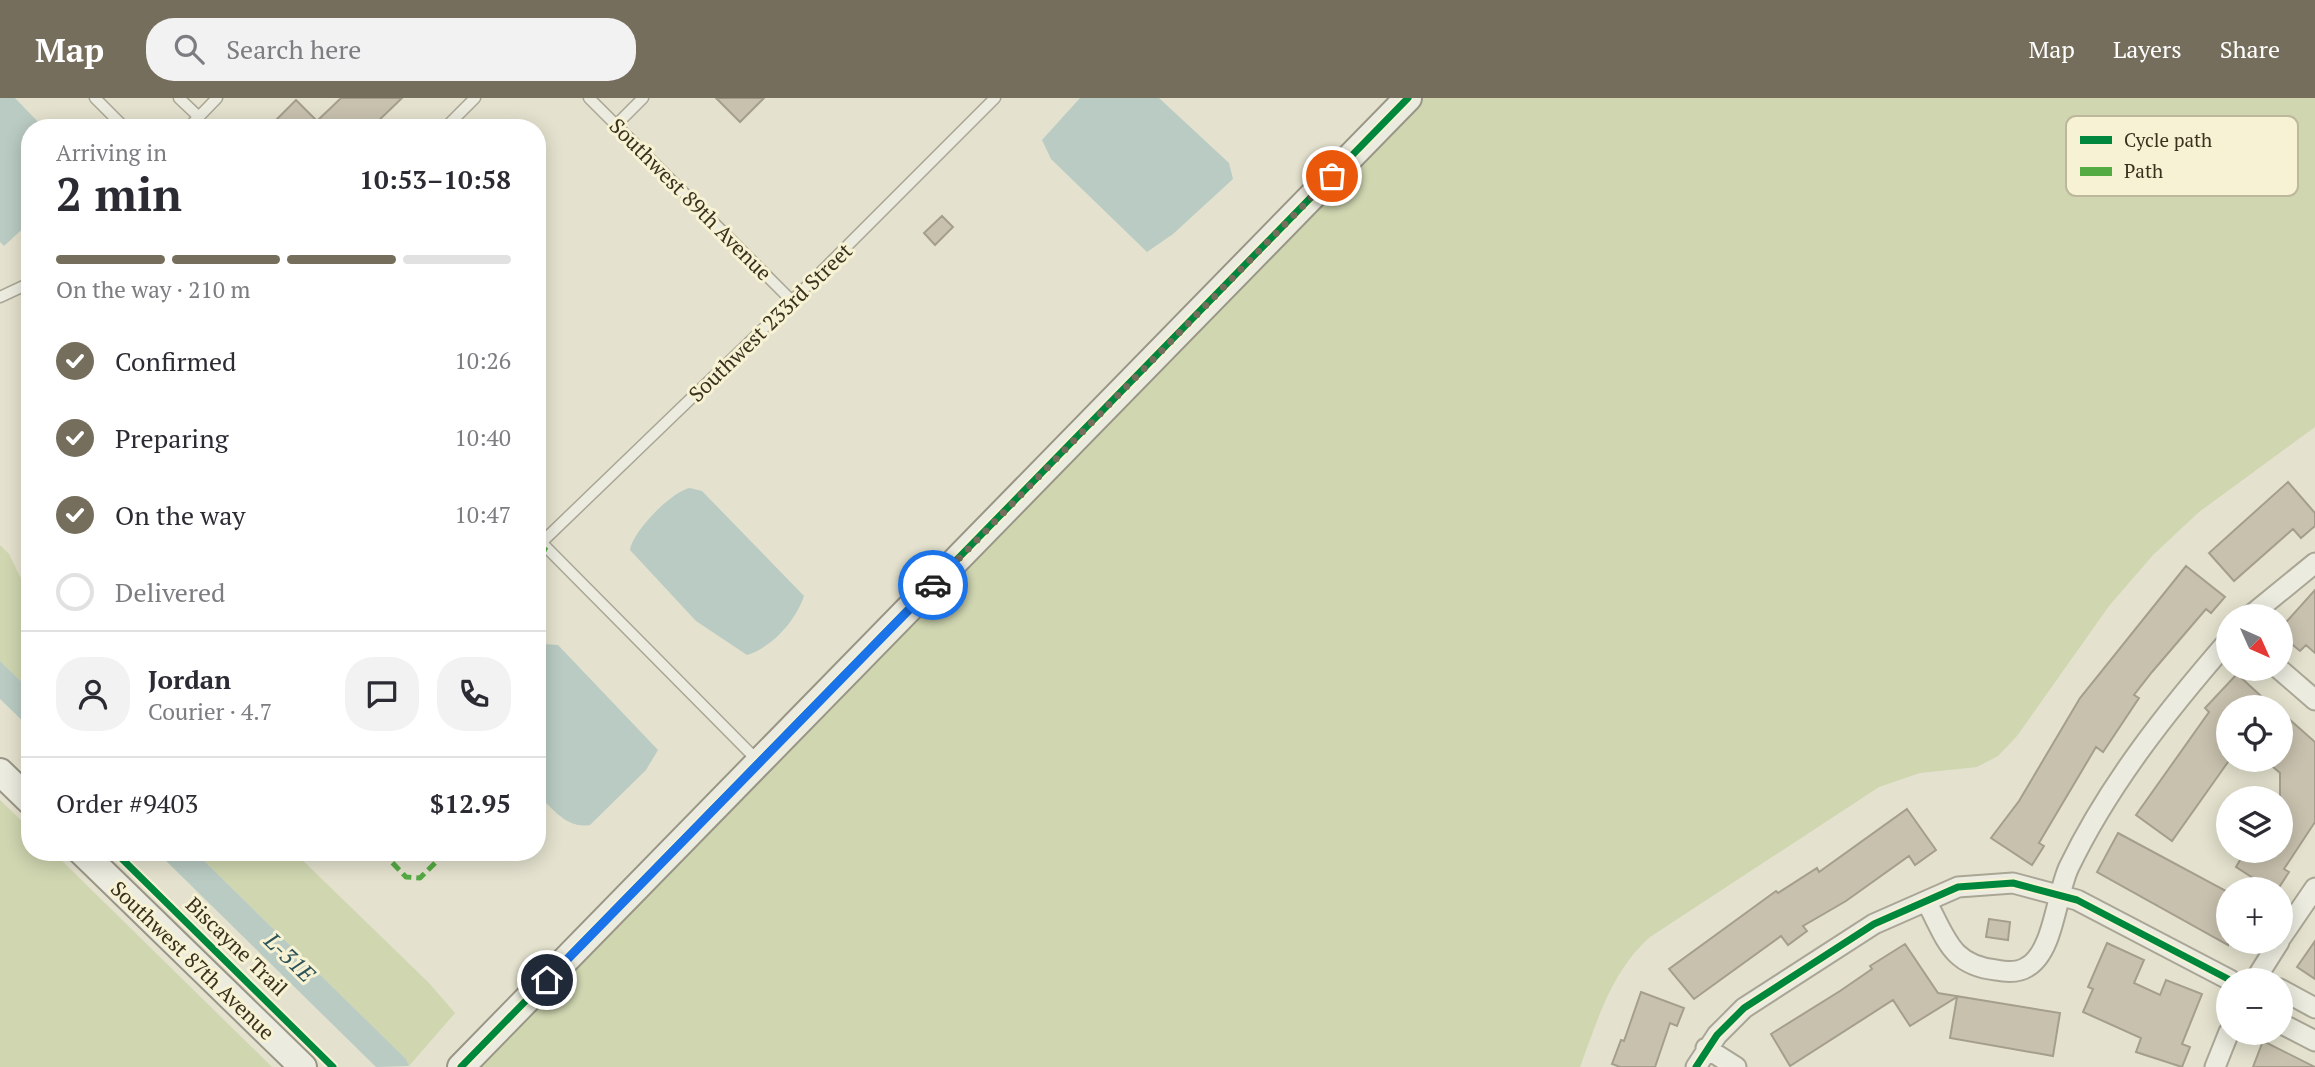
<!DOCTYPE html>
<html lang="en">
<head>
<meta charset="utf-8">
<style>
  body { margin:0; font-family:"PT Serif",serif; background:#f2f2f3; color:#2b2b33; height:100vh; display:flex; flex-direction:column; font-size:26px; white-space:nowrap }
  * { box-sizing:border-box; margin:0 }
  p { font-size:23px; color:#7c7c81 }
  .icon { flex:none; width:38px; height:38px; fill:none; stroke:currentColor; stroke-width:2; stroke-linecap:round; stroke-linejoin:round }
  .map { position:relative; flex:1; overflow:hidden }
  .side { position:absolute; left:21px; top:21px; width:525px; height:742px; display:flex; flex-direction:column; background:#fff; border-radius:28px; box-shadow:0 4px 18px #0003 }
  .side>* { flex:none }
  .needle { width:46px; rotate:135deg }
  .controls { position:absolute; left:2216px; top:506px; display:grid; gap:14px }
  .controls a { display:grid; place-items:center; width:77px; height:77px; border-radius:50%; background:#fff; box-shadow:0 4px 18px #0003; font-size:35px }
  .pin { position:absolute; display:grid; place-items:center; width:60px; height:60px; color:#fff; margin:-30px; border:4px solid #fff; border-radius:50%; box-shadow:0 2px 7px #0007 }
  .courier { position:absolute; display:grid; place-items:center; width:70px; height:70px; margin:-35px; border:5px solid #1a73e8; border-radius:50%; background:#fff; color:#222; box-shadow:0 2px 9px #0007 }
  .overview em { font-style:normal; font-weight:700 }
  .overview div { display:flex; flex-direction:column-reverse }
  .overview { display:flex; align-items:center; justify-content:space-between; height:119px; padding:0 35px }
  h1 { font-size:46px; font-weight:700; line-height:52px }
  .bar { display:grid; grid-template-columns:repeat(4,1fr); gap:10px 7px; align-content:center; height:84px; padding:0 35px }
  .bar i { height:9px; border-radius:5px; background:#e1e1e2 }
  .bar .on { background:#756e5c }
  .bar p { grid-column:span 4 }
  .line { display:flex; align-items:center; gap:18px; padding:0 35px; border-top:2px solid #e1e1e2 }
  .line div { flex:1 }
  .round { display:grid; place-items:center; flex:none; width:74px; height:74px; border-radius:28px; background:#f2f2f3 }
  ol { padding:0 35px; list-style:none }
  li { display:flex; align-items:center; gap:21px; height:77px }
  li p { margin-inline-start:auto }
  li .icon { padding:7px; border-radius:50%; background:#756e5c; color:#fff; stroke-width:4 }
  li:last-child { color:#7c7c81 }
  li i { width:38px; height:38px; border:4px solid #e1e1e2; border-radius:50% }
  header { display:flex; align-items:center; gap:42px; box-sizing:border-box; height:98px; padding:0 35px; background:#756e5c; color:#fff }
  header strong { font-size:33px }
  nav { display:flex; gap:38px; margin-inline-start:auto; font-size:24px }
  .search { width:490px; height:63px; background:#f2f2f3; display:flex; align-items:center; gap:18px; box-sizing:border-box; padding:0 24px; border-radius:28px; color:#7c7c81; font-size:26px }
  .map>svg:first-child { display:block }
  .green { fill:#cfd6b0 }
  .water { fill:#b9cbc3 }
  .building { fill:#c8c1ae; stroke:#a59e8d; stroke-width:2 }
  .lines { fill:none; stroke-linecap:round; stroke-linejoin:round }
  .lane-casing { stroke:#aaa696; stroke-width:13 }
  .street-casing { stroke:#aaa696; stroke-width:23 }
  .secondary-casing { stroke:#999686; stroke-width:30 }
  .lane { stroke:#ecebdf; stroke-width:10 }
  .street { stroke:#ecebdf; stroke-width:19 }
  .secondary { stroke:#ecebdf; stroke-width:26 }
  .quiet { stroke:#55ab43; stroke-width:5; stroke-dasharray:10 5; stroke-linecap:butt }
  .cycleway-casing { stroke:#f6f2d3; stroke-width:11 }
  .cycleway { stroke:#00873e; stroke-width:7 }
  .done { stroke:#756e5c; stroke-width:7; stroke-dasharray:0 12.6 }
  .route { stroke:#1a73e8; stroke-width:9 }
  .labels { text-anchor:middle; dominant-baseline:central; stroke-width:6; stroke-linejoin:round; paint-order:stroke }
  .street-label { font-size:21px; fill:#39301e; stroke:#f6f2d3 }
  .water-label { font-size:23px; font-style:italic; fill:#2d5359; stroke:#f6f2d3 }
  .key { fill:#f6f2d3; stroke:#bdb89d; stroke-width:2 }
  .key-label { font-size:19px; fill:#39301e }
</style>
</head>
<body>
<header>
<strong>Map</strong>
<div class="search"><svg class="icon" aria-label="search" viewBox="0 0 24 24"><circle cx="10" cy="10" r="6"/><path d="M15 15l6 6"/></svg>Search here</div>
<nav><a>Map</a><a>Layers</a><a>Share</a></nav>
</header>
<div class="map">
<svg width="2315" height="969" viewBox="0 0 2315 969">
  <rect width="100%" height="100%" fill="#e4e2ce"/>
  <path class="green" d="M1423,0H2315V329L2199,414L2153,457L2109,508L2017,638L1998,658L1977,669L1920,675L1879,689L1650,839C1611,874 1598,921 1580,969H476Z
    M0,447L9,456L30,499V592L0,563Z
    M0,702L30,731V754H53L272,969H0Z
    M195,754H294L429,885L455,915L409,968L406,961Z"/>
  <path class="water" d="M0,0H15L44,30H30V124L4,148L0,144Z
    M1080,0H1159L1229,65L1233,81L1173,136L1147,154L1051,61L1042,42Z
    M690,390L702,393L804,498C796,522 773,549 747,557L696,523L630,452C633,433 672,393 690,390Z
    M543,546L558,547L658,652L646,672L590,727C567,731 553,711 537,696V547Z
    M0,563L30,592V630L0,601Z
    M157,754H195L406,961L409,968L376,969Z"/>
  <path class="building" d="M341,0H402L371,30H268L296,2L317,23Z
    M716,0H764L740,24Z
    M942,118L953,129L935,147L924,135Z
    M2288,384L2315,415V428L2301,440L2293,431L2234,483L2209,455Z
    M2186,468L2225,499L2211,515L2206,511L2152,574L2134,597L2139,600L2103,654L2096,649L2039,745L2044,748L2032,767L1991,740L2019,703L2080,600Z
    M2315,492V555L2306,547L2300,553L2280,536V531Z
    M2237,576L2273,609H2228V664L2172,743L2136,717L2209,614L2205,610Z
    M2280,613L2315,644V724L2284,771L2289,774L2278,791H2270L2236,769L2246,752H2280V675L2265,662H2280Z
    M1907,711L1936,752L1915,767L1909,758L1846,803L1803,828L1807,833L1788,847L1781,838L1694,901L1669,871L1776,793L1778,795L1817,770L1819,774Z
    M2118,735L2228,794V847L2097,774Z
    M1989,821L2010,824L2008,842L1986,839Z
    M2315,843V881L2297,869Z
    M2107,845L2144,862L2134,885L2160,897L2166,882L2202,896L2182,946L2190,949L2182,969L2136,954L2141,940L2083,914L2093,891L2088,889Z
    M1905,846L1938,895L2060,915L2053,958L1950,940L1957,899L1910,928L1893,902L1790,968L1771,936L1840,893L1872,871L1870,868Z
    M1641,894L1684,910L1677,928L1670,925L1655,969H1620L1612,966L1621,942L1624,943Z
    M2263,943L2315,969H2253Z"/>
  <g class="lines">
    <g class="lane-casing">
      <path id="lane" d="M95,0L125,30
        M179,0L199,19
        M589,0L792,203
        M617,26L643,0
        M188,30L217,0
        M445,30L475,0
        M0,199L30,185
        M538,441L759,664
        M541,445L792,203L995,0"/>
    </g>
    <g class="street-casing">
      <path id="street" d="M2250,518L2315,465
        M2278,570L2315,602
        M1926,803C1946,839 1950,867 1996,872C2006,874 2018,875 2027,869C2054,854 2056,796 2069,769C2109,686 2168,612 2228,543
        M2280,841L2315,790
        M2255,882L2279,844
        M2280,891L2315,910
        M2280,925L2315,943
        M1706,950L1736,969
        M1696,969L1717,937L1744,910L1874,826L1958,789L2013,785L2077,802L2230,882
        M2215,969L2229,934"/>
    </g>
    <g class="secondary-casing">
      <path id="secondary" d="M0,674L30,703
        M82,754L303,969
        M461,969L1408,0"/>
    </g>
    <use href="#lane" class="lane"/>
    <use href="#street" class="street"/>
    <use href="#secondary" class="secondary"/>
    <path class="quiet" d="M30,199L25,212L30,270
      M537,466L546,449
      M382,754L406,779L420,780L446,754"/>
    <g class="cycleway-casing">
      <path id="cycleway" d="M115,754L333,969
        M461,969L1408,0
        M1696,969L1717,937L1744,910L1874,826L1958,789L2013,785L2077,802L2230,882"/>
    </g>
    <use href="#cycleway" class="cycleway"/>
  </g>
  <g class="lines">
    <path class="done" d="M933,487L1332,78"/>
    <path class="route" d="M547,882L933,487"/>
  </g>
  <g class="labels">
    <g class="street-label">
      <text transform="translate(691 101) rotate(45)">Southwest 89th Avenue</text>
      <text transform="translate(770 224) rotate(-44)">Southwest 233rd Street</text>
      <text transform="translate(237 848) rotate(44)">Biscayne Trail</text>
      <text transform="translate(193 862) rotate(44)">Southwest 87th Avenue</text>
    </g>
    <g class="water-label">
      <text transform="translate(290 859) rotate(44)">L-31E</text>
    </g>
  </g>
  <rect x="2066" y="18" width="232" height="80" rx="10" class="key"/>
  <rect x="2080" y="38" width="32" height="8" fill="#00873e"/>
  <rect x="2080" y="69" width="32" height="9" fill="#55ab43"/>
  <g class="key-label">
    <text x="2124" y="49">Cycle path</text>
    <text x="2124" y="80">Path</text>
  </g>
</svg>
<div class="controls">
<a><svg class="needle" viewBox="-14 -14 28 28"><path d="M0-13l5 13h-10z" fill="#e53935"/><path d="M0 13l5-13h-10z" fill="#7c7c81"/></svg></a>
<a><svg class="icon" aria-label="locate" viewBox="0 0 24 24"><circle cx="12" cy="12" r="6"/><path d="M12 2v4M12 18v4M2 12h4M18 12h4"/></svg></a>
<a><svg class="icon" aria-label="layers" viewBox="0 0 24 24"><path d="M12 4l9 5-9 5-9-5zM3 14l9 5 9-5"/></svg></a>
<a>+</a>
<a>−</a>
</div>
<div class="pin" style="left:1332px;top:78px;background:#ea580c"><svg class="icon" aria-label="bag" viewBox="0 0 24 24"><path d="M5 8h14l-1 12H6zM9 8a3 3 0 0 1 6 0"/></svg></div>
<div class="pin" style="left:547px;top:882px;background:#1f2937"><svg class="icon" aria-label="home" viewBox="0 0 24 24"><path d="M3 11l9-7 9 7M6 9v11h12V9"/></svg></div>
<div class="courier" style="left:933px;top:487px"><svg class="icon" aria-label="car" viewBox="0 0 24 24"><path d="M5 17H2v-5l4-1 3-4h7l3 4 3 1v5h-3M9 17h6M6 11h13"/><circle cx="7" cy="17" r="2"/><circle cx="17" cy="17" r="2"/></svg></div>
<section class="side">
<div class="overview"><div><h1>2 min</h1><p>Arriving in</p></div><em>10:53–10:58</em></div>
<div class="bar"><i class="on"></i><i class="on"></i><i class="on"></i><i></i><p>On the way · 210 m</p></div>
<ol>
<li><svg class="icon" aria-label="check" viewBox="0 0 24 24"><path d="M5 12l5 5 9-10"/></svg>Confirmed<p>10:26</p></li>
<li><svg class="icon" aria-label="check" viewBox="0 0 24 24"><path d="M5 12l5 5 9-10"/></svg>Preparing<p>10:40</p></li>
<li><svg class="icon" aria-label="check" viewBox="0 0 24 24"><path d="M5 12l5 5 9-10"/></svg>On the way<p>10:47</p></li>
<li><i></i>Delivered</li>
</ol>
<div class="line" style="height:126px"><a class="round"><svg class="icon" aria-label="person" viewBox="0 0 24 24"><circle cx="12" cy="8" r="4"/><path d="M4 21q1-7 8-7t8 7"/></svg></a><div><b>Jordan</b><p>Courier · 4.7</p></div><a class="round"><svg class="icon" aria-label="chat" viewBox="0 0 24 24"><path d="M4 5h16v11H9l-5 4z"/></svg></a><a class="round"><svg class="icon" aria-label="phone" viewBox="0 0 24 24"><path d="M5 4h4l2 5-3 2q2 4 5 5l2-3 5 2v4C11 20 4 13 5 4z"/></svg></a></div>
<div class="line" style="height:91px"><div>Order #9403</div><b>$12.95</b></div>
</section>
</div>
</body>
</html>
